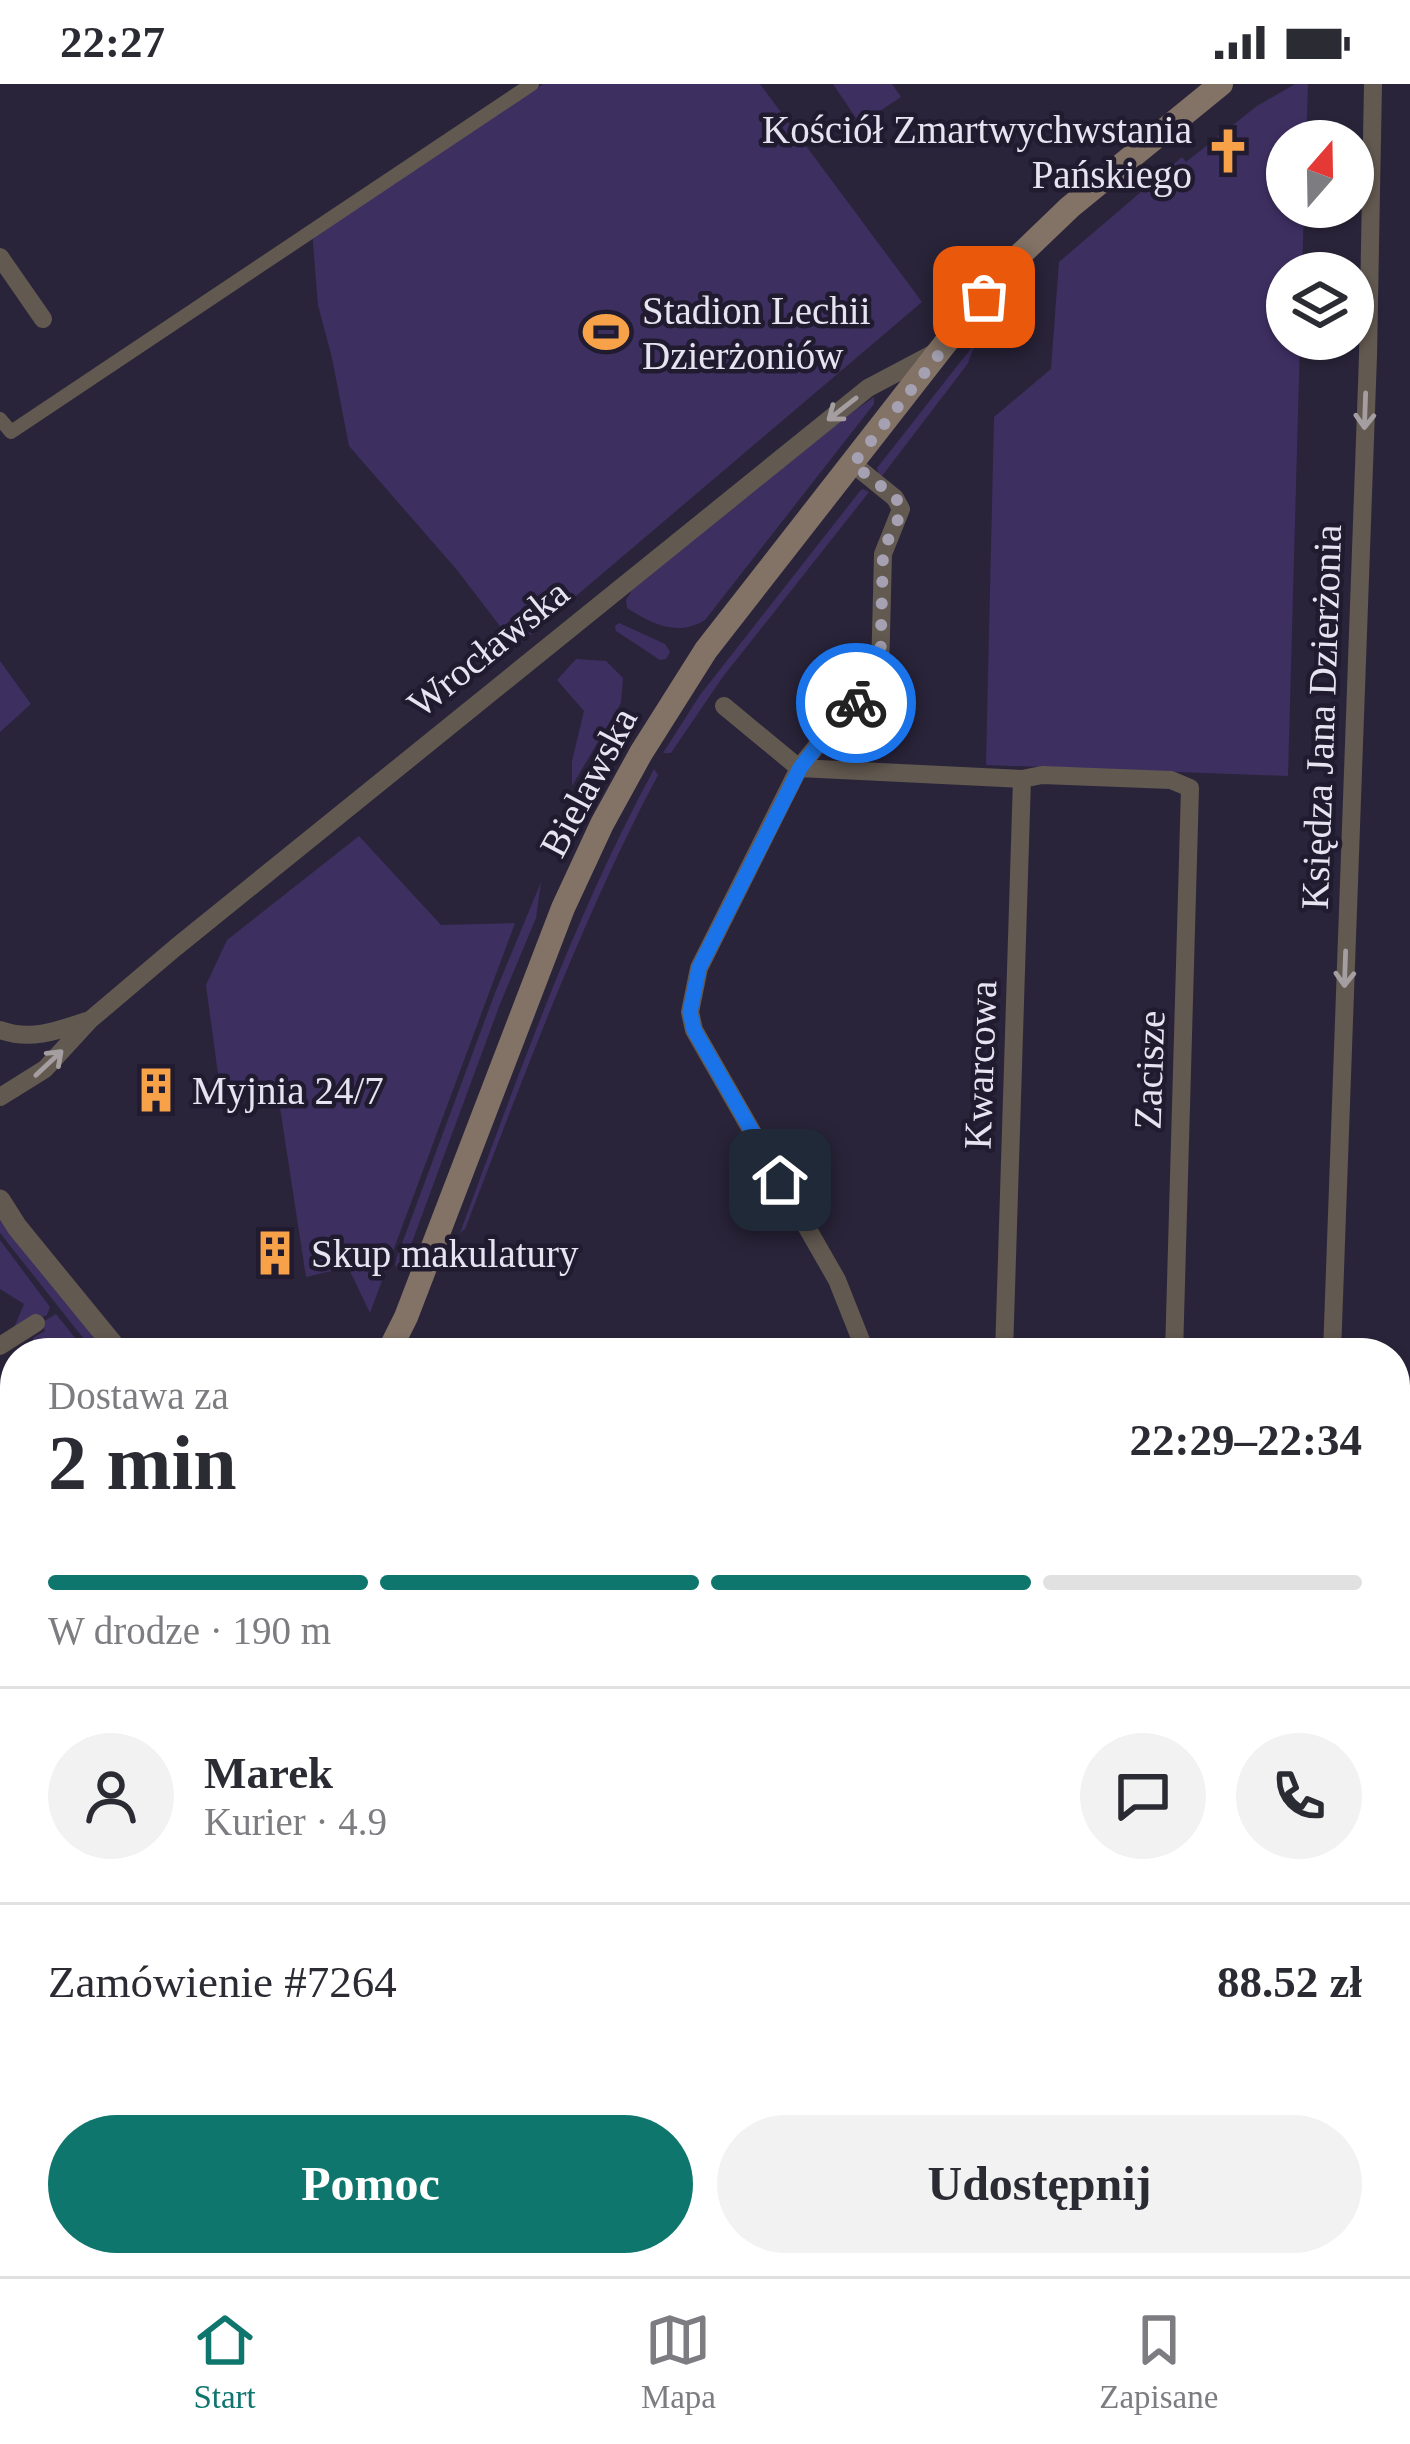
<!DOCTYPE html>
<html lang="pl">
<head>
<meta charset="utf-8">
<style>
  body { margin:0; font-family:Georgia,serif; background:#f2f2f3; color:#2b2b33; height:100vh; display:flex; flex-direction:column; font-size:45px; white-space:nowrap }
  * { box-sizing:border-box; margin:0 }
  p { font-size:39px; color:#7c7c81 }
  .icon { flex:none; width:66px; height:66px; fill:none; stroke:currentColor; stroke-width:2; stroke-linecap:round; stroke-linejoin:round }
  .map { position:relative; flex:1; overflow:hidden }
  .details { position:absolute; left:0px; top:1254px; width:1410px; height:939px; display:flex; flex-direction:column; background:#fff; border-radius:48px 48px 0 0; box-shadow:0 3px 9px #0004 }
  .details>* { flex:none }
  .needle { width:78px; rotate:20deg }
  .tools { position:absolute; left:1266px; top:36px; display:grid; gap:24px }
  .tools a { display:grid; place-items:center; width:108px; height:108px; border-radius:50%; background:#fff; box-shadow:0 3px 9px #0004; font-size:60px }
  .pin { position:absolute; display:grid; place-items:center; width:102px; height:102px; color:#fff; margin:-51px; border-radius:24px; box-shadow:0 6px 18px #0006 }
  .courier { position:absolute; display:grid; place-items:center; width:120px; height:120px; margin:-60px; border:9px solid #1a73e8; border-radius:50%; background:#fff; color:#222; box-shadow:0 3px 15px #0007 }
  .head em { font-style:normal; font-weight:700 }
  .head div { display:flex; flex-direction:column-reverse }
  .head { display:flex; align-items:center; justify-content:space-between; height:204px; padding:0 48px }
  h1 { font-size:78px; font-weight:700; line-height:90px }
  .bar { display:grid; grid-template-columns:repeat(4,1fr); gap:18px 12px; align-content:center; height:144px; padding:0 48px }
  .bar i { height:15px; border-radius:9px; background:#e1e1e2 }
  .bar .current { background:#0f766e }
  .bar p { grid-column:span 4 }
  .line { display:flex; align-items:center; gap:30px; padding:0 48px; border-top:3px solid #e1e1e2 }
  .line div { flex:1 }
  .round { display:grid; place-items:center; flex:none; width:126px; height:126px; border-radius:63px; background:#f2f2f3 }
  .action { display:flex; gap:24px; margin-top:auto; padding:24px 48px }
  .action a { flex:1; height:138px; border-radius:72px; background:#0f766e; color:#fff; font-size:48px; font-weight:700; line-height:138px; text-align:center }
  .action a+a { background:#f2f2f3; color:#2b2b33 }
  .status { display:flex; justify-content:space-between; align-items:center; height:84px; padding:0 60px; background:#fff; direction:ltr }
  .status svg { height:33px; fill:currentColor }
  .dock { display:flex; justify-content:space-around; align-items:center; height:168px; border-top:3px solid #e1e1e2; background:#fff; font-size:33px; color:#7c7c81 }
  .dock a { display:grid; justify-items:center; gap:6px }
  .dock .current { color:#0f766e }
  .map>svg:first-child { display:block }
  .green { fill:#3e2f61 }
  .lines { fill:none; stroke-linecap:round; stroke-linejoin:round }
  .pedestrian { stroke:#625950; stroke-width:14 }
  .minor { stroke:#625950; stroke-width:18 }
  .tertiary { stroke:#625950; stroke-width:21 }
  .secondary { stroke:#837366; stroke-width:24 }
  .oneway { stroke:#a49ea1 }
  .done { stroke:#a5a1b2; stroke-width:12; stroke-dasharray:0 21.6 }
  .route { stroke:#1a73e8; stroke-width:15 }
  .labels { text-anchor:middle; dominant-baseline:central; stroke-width:9; stroke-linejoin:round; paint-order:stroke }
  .poi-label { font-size:39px; fill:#e7e4f2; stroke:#211b30; text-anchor:start }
  .street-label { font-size:39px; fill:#e7e4f2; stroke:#211b30 }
</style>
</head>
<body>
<div class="status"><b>22:27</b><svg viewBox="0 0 49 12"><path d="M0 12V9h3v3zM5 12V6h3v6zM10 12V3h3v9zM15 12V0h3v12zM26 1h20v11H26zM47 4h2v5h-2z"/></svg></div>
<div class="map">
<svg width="1410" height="2192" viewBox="0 0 1410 2192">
  <rect width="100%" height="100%" fill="#2a243a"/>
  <path class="green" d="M543,0H760L922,218L516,563L457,486L349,362L332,274L318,221L312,146Z
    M833,0H892L901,13L860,40Z
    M1295,0H1308L1306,57H1287V123H1304L1302,189H1287V255H1300L1288,692L986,681L994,333L1051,285L1059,178L1182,73L1186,78L1257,22Z
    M976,258L968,279L956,295L882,392L879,391L877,384Z
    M874,313V320L705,536C677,553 652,540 627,524L626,516L632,506L830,344Z
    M863,405L869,408L722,594L671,669H663L700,611L860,407Z
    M619,539L665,560L670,568L666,575L660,576L616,547L615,542Z
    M576,575L606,577L623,594L621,619L572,702V677L584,627L557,596Z
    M0,577L31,620L0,648Z
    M654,685L658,691C581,836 524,992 465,1145L460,1149C518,992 574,833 654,685Z
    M359,752L441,841L515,839L370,1229L348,1183L306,1193L277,1004L233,1005L218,990L206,901L227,856Z
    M541,798L536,834L500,920L401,1188L395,1181L397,1173L495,909Z
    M0,1134L107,1269H95L0,1149Z
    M0,1156L50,1223L47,1231L13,1246L24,1220L0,1205Z
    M56,1230L87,1269H58L55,1264L36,1269L32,1262L33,1254L45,1247L41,1239Z
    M15,1378V1428L8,1432L13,1441L0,1448V1386Z
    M0,1477L15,1502V1661L0,1671Z
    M15,1700V1903L0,1924V1714Z"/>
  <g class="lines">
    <path class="pedestrian" d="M0,335L11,348L532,0"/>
    <path class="minor" d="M0,173L43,235
      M853,380L895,414L901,425L883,470L880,589L871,604L827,649L799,684L699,884L690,928L694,946L837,1196L866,1269
      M724,622L799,684L1022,695L1042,691L1171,696L1190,704L1174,1269
      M0,946C30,957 57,947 86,937
      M0,1013L45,985L90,936L175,864L868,304L938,267
      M0,1262L36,1239
      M1004,1269L1022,695
      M1332,1269L1368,272L1373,0
      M1395,1351L1410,1348
      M0,2022L15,2040
      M1395,2046L1410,2045
      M99,2178L108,2192
      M753,2178L760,2192
      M1172,2192L1174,2178"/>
    <path class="tertiary" d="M0,1116L17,1143L120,1269
      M970,2192L990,2188L1080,2192"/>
    <path class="secondary" d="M388,1269L406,1233L563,824L602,740L641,669L706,566L969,229L1022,169L1070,123L1221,0
      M0,1968L15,1946
      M0,2008L15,1987"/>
  </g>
  <defs><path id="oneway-shaft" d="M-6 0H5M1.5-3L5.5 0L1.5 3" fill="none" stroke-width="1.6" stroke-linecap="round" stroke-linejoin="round" transform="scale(3)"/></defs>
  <g class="oneway">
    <use href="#oneway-shaft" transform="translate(842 325) rotate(142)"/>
    <use href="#oneway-shaft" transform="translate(1365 327) rotate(92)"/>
    <use href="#oneway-shaft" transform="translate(1345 885) rotate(92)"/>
    <use href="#oneway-shaft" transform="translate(49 979) rotate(-43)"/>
  </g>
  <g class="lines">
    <path class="done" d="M856,619L880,589L883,470L890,451L896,442L901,425L896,414L853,380L984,213"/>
    <path class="route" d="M780,1096L694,946L690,928L699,884L800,684L827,649L856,619"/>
  </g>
  <defs>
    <g id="church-bare" transform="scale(3.6)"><path d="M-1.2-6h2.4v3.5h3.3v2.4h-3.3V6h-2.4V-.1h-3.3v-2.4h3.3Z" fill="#f7a149" stroke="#211b30" stroke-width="2.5" paint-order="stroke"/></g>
    <g id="stadium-bare" transform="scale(3.6)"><path d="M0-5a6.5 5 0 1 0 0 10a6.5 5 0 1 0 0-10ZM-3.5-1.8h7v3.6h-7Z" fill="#f7a149" stroke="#211b30" stroke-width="2.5" paint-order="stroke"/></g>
    <g id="building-bare" transform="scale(3.6)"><path d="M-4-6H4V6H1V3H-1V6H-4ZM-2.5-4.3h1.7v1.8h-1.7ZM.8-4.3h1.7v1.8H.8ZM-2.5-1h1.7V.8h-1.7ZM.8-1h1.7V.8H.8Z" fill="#f7a149" stroke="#211b30" stroke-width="2.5" paint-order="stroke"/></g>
  </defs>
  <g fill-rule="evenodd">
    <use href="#church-bare" x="1228" y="67"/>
    <use href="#stadium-bare" x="606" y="248"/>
    <use href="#building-bare" x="156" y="1006"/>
    <use href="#building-bare" x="275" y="1169"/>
  </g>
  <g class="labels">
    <g class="poi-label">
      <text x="1192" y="45" text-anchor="end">Kościół Zmartwychwstania<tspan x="1192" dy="45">Pańskiego</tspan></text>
      <text x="642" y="226">Stadion Lechii<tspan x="642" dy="45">Dzierżoniów</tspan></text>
      <text x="192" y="1006">Myjnia 24/7</text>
      <text x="311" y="1169">Skup makulatury</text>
    </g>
    <g class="street-label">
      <text transform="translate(488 564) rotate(-39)">Wrocławska</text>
      <text transform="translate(1321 633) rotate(-88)">Księdza Jana Dzierżonia</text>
      <text transform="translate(588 698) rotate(-62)">Bielawska</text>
      <text transform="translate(980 981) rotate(-88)">Kwarcowa</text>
      <text transform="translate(1149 986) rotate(-88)">Zacisze</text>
    </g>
  </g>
</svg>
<div class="tools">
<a><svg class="needle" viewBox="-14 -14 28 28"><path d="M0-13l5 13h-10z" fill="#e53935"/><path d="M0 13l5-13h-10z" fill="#7c7c81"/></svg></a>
<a><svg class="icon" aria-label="layers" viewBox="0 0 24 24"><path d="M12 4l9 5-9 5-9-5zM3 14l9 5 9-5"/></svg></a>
</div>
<div class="pin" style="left:984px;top:213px;background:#ea580c"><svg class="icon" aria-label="bag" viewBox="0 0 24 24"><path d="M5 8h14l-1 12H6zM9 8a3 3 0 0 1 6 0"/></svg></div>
<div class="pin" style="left:780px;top:1096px;background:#1f2937"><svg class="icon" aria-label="home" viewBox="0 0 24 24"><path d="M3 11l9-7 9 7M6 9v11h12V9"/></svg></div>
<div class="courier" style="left:856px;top:619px"><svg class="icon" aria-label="bike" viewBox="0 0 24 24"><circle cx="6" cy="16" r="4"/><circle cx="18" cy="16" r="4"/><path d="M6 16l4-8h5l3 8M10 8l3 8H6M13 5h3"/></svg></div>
<section class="details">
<div class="head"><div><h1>2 min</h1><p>Dostawa za</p></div><em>22:29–22:34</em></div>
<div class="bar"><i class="current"></i><i class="current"></i><i class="current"></i><i></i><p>W drodze · 190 m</p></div>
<div class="line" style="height:216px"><a class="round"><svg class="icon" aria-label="person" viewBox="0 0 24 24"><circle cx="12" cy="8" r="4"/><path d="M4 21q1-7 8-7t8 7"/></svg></a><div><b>Marek</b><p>Kurier · 4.9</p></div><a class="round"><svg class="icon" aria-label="chat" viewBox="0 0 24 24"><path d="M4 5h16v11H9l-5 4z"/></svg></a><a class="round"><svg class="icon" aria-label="phone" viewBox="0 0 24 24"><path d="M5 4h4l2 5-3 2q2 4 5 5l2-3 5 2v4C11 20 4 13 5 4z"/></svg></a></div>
<div class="line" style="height:156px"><div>Zamówienie #7264</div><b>88.52 zł</b></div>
<div class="action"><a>Pomoc</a><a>Udostępnij</a></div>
</section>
</div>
<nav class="dock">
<a class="current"><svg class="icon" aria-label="home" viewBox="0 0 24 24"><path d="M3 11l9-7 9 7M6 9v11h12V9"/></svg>Start</a>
<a><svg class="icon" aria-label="map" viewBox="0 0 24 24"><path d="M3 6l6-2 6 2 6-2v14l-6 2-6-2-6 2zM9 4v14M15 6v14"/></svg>Mapa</a>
<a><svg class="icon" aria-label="saved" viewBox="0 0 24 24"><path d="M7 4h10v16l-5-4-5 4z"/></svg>Zapisane</a>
</nav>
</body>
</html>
